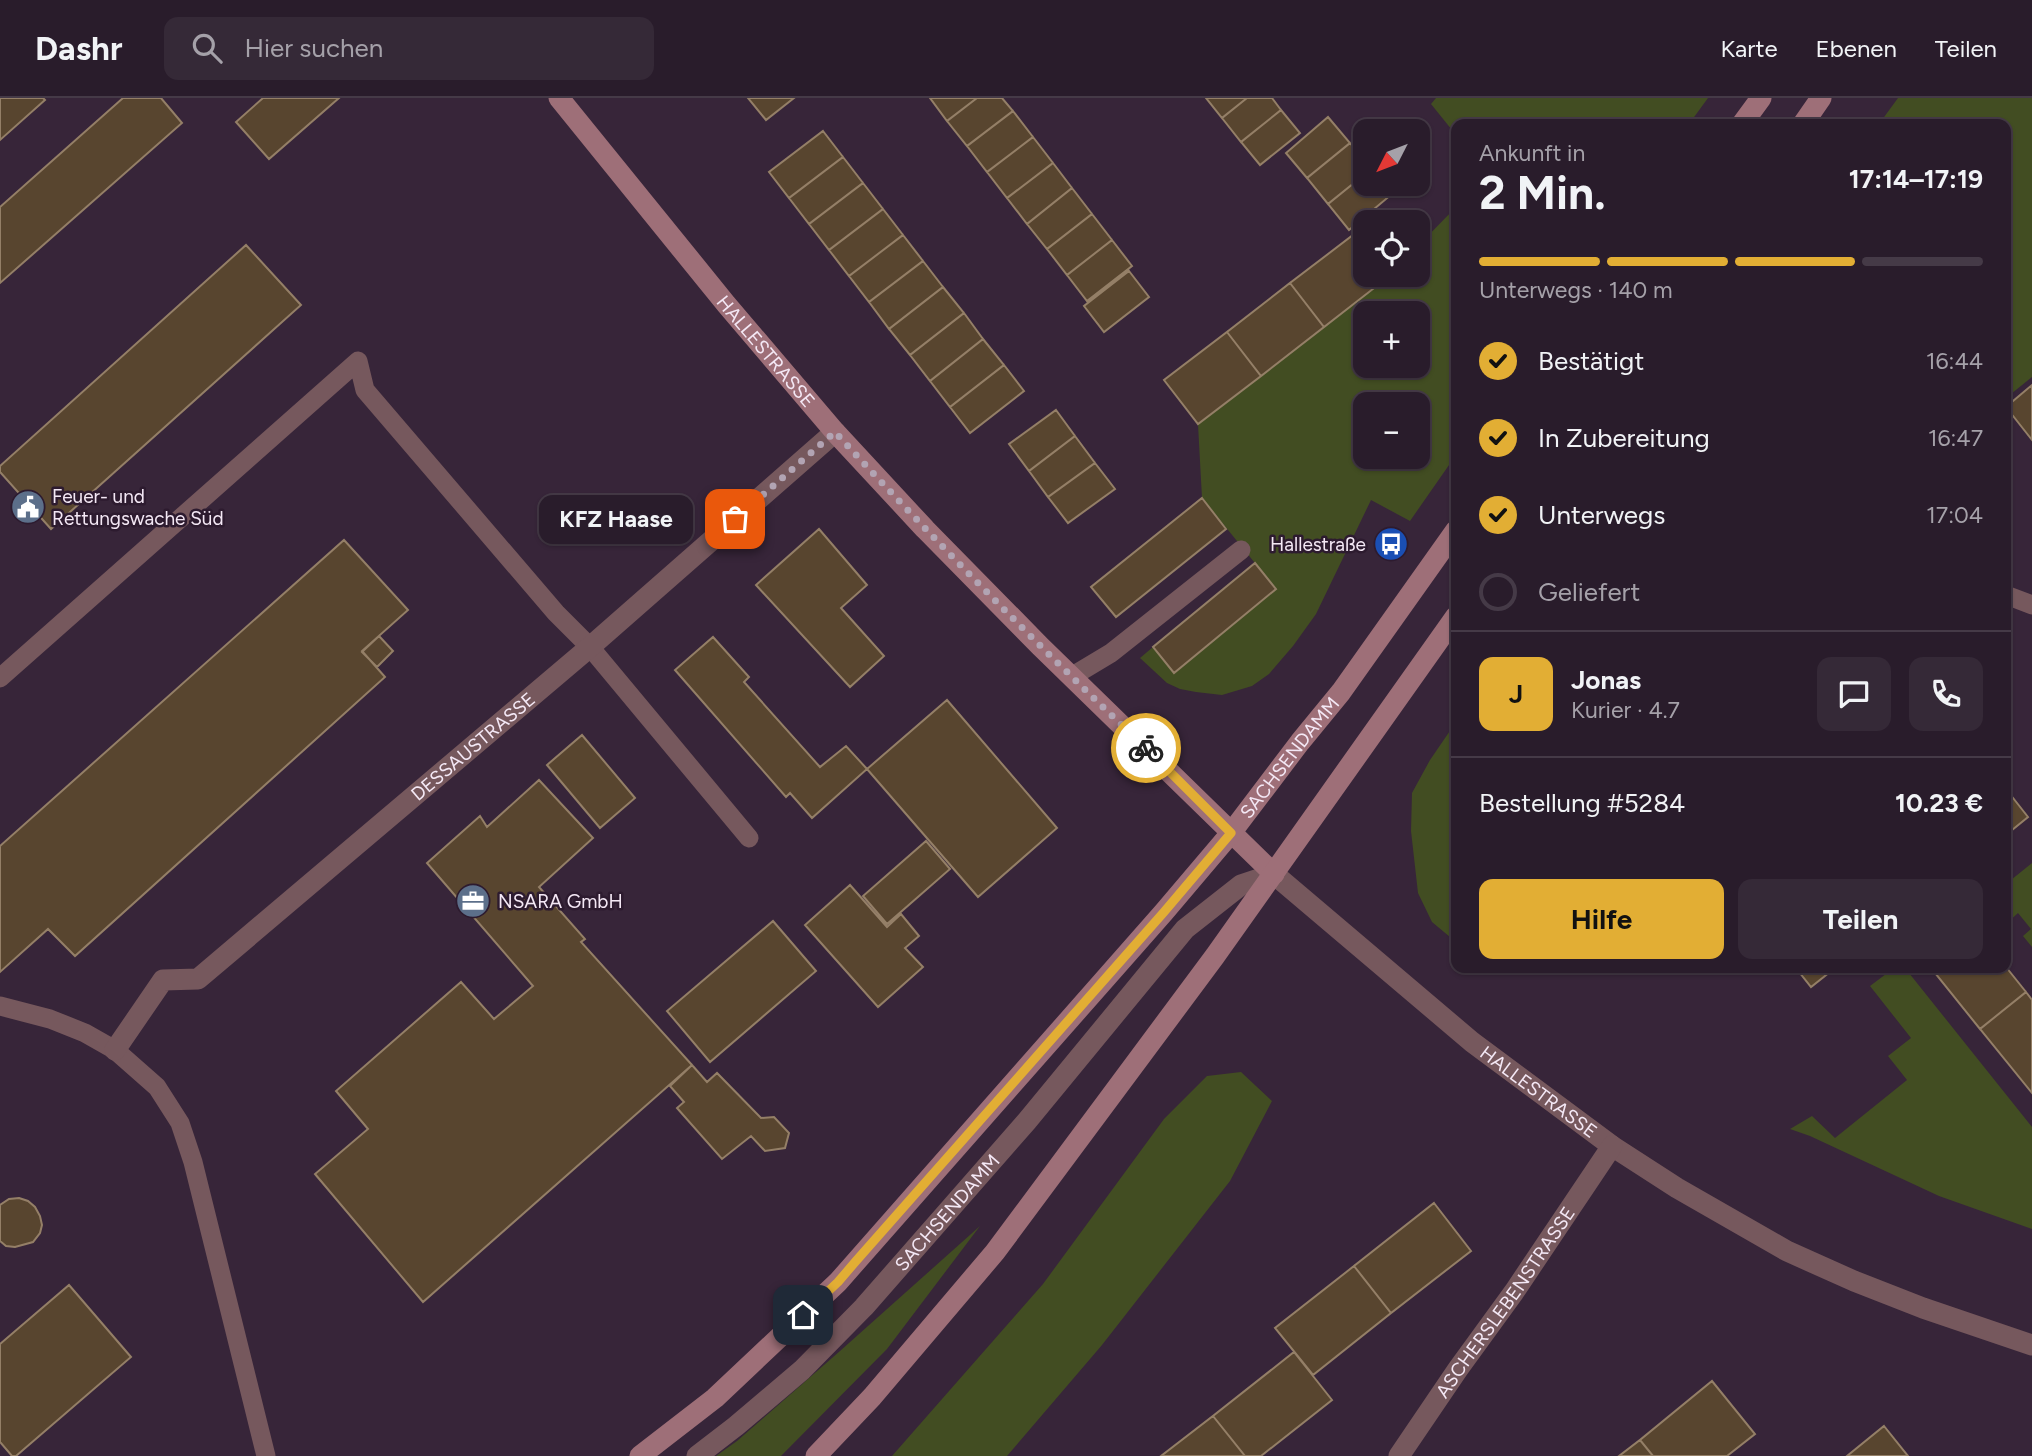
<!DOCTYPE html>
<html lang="de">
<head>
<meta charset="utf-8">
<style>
  body { margin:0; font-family:Figtree,sans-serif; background:#352937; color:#f1f3f6; height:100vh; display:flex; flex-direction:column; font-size:26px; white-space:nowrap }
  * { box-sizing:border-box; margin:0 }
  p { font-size:23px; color:#a5a1a9 }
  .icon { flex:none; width:38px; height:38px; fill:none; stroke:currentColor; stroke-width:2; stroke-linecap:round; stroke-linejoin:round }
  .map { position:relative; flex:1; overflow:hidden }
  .side { position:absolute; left:1451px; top:21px; width:560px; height:854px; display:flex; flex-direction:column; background:#291c2b; border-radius:14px; box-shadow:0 2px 5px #0004,0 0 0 2px #453a47 }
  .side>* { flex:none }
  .needle { width:46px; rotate:228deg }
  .fabs { position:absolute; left:1353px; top:21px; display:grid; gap:14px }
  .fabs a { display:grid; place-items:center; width:77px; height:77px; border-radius:14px; background:#291c2b; box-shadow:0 2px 5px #0004,0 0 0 2px #453a47; font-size:35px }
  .pin { position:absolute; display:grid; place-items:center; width:60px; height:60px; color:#fff; margin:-30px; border-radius:14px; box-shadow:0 4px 10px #0006 }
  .courier { position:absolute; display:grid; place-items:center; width:70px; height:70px; margin:-35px; border:5px solid #e2ae34; border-radius:50%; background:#fff; color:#222; box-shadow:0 2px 9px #0007 }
  .bubble { position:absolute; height:49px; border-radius:14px; background:#291c2b; box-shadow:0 2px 5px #0004,0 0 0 2px #453a47; font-size:23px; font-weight:700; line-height:49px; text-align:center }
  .head em { font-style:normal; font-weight:700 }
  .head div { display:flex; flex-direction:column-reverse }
  .head { display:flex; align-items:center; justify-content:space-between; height:119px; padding:0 28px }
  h1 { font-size:46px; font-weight:700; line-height:52px }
  .bar { display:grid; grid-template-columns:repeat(4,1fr); gap:10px 7px; align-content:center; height:84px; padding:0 28px }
  .bar i { height:9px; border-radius:5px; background:#453a47 }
  .bar .active { background:#e2ae34 }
  .bar p { grid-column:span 4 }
  .line { display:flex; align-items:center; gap:18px; padding:0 28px; border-top:2px solid #453a47 }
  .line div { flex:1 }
  .round { display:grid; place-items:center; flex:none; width:74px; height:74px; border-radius:14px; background:#352937 }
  ol { padding:0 28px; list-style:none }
  li { display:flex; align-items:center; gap:21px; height:77px }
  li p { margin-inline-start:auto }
  li .icon { padding:7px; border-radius:50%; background:#e2ae34; color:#111; stroke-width:4 }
  li:last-child { color:#a5a1a9 }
  li i { width:38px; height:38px; border:4px solid #453a47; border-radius:50% }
  .button { display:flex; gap:14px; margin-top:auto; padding:14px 28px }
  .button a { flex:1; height:80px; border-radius:14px; background:#e2ae34; color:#111; font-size:28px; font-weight:700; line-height:80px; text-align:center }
  .button a+a { background:#352937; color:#f1f3f6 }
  header { display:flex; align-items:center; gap:42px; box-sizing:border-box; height:98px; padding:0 35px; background:#291c2b; border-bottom:2px solid #453a47 }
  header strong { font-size:33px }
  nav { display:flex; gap:38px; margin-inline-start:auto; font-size:24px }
  .search { width:490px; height:63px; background:#352937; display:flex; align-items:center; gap:18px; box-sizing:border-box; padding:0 24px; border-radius:14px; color:#a5a1a9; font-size:26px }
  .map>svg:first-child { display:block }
  .green { fill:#424d22; fill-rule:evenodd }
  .building { fill:#58452f; stroke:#947f67; stroke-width:2 }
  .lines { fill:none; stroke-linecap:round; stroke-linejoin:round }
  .lane { stroke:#76585d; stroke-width:19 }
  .street { stroke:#76585d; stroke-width:21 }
  .secondary { stroke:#9e6f78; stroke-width:21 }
  .done { stroke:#b2a4b3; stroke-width:7; stroke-dasharray:0 12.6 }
  .route { stroke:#e2ae34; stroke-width:9 }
  .labels { text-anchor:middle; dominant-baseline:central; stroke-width:5; stroke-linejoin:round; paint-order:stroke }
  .street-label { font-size:19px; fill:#f4e8f5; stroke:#2d1b2f }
  .poi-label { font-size:19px; fill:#f4e8f5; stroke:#2d1b2f; text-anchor:start }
</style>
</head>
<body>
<header>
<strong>Dashr</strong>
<div class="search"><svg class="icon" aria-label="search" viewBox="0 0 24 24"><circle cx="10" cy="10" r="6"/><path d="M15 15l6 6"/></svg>Hier suchen</div>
<nav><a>Karte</a><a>Ebenen</a><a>Teilen</a></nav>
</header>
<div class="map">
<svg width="2032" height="1358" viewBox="0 0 2032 1358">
  <rect width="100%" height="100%" fill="#372539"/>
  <path class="green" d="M1436,0H1708L1689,26H1456V37L1431,6Z
    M1898,0H2032V279L2006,300V26H1879Z
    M1456,109V357L1410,423L1371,402L1316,516L1293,548L1269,576L1252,588L1222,597L1196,594L1180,591L1167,585L1140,560L1153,549L1175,575L1276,491L1202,400L1198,326L1390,177H1418V148ZM1365,215H1418V268H1365ZM1365,306H1418V359H1365Z
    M1456,624V844L1432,824L1418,795L1411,733L1412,695L1430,662Z
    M2032,765V849L2023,838L2031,831L2018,815L2006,826V786Z
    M1894,870H1905L2032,1029V1131L1939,1098L1810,1038L1790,1031L1812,1018L1835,1040L1907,982L1888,958L1911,940L1870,888Z
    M1241,974L1272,1003L1230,1083L1102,1247L1007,1358H892L1043,1186L1164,1021L1207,978Z
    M980,1128L887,1251L781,1358H716L737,1343L840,1253Z"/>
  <path class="building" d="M0,0H43L45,2L0,42Z
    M123,0H161L182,25L0,185V109Z
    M263,0H339L269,61L236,24Z
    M748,0H794L766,22Z
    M930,0H977L947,23Z
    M977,0H1002L1013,13L967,48L947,23Z
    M1206,0H1247L1222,20Z
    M1247,0H1272L1281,12L1241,44L1222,20Z
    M1281,12L1300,35L1260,67L1241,44Z
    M1013,13L1033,39L987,74L967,48Z
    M1328,19L1350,45L1307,80L1286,55Z
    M823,33L843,59L789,100L769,74Z
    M1033,39L1053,65L1007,100L987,74Z
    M1350,45L1365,64V76L1328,106L1307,80Z
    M843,59L863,85L809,126L789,100Z
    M1053,65L1072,90L1027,126L1007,100Z
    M1365,76V86H1383L1392,96L1349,132L1328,106Z
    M863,85L883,111L829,152L809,126Z
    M1072,90L1092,116L1047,151L1027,126Z
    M883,111L903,137L849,178L829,152Z
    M1092,116L1112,142L1067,177L1047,151Z
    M903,137L923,163L869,204L849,178Z
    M1353,137L1365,152V177H1384L1387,180L1324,229L1290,185Z
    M1112,142L1132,168L1087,203L1067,177Z
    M246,147L301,207L51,431L0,374V368Z
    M923,163L943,189L889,231L869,204Z
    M1129,173L1149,199L1104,234L1084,208Z
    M1290,185L1324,229L1261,278L1227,234Z
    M943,189L964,215L910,257L889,231Z
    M964,215L983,241L930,283L910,257Z
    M1227,234L1261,278L1198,326L1164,282Z
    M983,241L1004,267L950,309L930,283Z
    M1004,267L1024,293L970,335L950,309Z
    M2032,287V342L2006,309Z
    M1056,312L1075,338L1029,373L1009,346Z
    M1075,338L1095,365L1048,399L1029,373Z
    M1095,365L1115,391L1068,425L1048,399Z
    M1202,400L1226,431L1116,519L1091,489Z
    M819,431L867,487L841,510L884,558L850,589L756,487Z
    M344,442L408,512L362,553L385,579L75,858L48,831L0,874V748Z
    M1255,465L1276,491L1174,575L1153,549Z
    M379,538L393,553L377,569L362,554Z
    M713,539L749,579L744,584L820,669L846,648L867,671L812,720L790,695L786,699L675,572Z
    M947,602L1057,730L978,799L867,671Z
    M582,637L635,700L600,730L547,667Z
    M539,682L593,740L539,789L585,841L581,844L692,967L423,1204L315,1076L368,1031L336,993L461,884L494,921L533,888L427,765L480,718L487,729Z
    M2006,691L2028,719L2006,737Z
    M926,743L950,771L887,826L863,798Z
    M850,787L887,829L901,816L919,838L905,850L923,869L878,909L805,827Z
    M773,823L816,873L710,964L667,913Z
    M2006,869L2026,894L1980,931L1931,870Z
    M1796,870H1835L1811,889Z
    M2026,894L2032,902V995L1980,931Z
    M692,967L707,984L717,975L761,1020L774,1019L789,1035L785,1050L765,1053L751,1038L722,1061L677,1010L684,1004L670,988Z
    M19,1100L28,1103L35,1109L40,1118L42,1127L40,1135L33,1144L15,1149L6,1148L0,1143V1107L9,1101Z
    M1434,1105L1471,1153L1391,1215L1354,1168Z
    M1354,1168L1391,1215L1313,1277L1275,1230Z
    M69,1187L131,1259L16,1358H12L0,1344V1246Z
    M1294,1254L1332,1302L1261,1358H1245L1213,1318Z
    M1712,1283L1755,1336L1727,1358H1653L1640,1342Z
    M1213,1318L1245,1358H1161Z
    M1884,1328L1908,1358H1847Z
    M1640,1342L1653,1358H1619Z"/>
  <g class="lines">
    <path class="lane" d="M2006,497L2032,507
      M1071,579L1111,555L1241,452
      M0,580L358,263L365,292L556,515L590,549L749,740
      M0,908L50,921L85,935L115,952L157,989L180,1025L193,1064L266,1358"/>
    <g class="street">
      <path id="s1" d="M115,952L163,882L198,881L590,549L835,334"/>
      <path id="s2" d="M697,1358L736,1328L802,1272L864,1209L1027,1023L1185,831L1241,787L1274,776L1472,944L1612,1048L1677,1090L1787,1153L1854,1183L1923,1210L2032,1247"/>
      <path id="s3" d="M1399,1358L1458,1271L1514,1194L1612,1048"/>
    </g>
    <g class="secondary">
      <path id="s4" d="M559,0L726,206L835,334L925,431L1040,548L1274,776"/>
      <path d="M1742,26L1761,0"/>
      <path d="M1803,26L1821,0"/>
      <path id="s5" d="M640,1358L715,1300L838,1184L1164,814L1231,735L1300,644L1341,594L1456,432"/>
      <path d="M816,1358L872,1299L995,1154L1215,858L1456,518"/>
    </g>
  </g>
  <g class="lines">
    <path class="done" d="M735,421L835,334C935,443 1038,548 1146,650"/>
    <path class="route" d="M803,1217L838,1184L856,1163L1164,814L1231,735L1146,650"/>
  </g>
  <defs>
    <g id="civic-disc" transform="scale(1.75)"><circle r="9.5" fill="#5c6f8a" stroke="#2d1b2f"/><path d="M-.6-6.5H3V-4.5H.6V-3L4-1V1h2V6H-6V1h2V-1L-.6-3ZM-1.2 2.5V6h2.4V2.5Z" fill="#fff"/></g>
    <g id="bus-disc" transform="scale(1.75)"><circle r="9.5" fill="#1a4fb4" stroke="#2d1b2f"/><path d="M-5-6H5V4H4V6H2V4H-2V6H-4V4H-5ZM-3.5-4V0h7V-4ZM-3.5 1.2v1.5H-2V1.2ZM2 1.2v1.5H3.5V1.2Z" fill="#fff"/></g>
    <g id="office-disc" transform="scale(1.75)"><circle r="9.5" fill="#5c6f8a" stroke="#2d1b2f"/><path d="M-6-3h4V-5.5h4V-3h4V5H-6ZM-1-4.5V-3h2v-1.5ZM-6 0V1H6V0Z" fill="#fff"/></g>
  </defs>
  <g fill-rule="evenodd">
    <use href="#civic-disc" x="28" y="409"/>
    <use href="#bus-disc" x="1391" y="446"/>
    <use href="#office-disc" x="473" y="803"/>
  </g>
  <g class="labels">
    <g class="street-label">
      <text stroke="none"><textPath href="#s4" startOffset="327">HALLESTRASSE</textPath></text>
      <text stroke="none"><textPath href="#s1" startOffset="480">DESSAUSTRASSE</textPath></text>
      <text stroke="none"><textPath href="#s5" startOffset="956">SACHSENDAMM</textPath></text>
      <text stroke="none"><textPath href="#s2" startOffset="1169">HALLESTRASSE</textPath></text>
      <text stroke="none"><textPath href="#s2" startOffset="350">SACHSENDAMM</textPath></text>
      <text stroke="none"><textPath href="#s3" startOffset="187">ASCHERSLEBENSTRASSE</textPath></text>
    </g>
    <g class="poi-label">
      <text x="52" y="398">Feuer- und<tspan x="52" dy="22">Rettungswache Süd</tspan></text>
      <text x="1366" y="446" text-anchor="end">Hallestraße</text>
      <text x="498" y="803">NSARA GmbH</text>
    </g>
  </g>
</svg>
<div class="fabs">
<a><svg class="needle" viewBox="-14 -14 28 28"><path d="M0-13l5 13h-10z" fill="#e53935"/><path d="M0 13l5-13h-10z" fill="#a5a1a9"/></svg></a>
<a><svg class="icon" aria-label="locate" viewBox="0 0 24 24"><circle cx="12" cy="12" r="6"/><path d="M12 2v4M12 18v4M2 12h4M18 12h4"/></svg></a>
<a>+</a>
<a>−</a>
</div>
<div class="pin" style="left:735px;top:421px;background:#ea580c"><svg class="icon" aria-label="bag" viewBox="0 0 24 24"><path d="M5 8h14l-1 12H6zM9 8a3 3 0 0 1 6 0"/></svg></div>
<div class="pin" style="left:803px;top:1217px;background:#1f2937"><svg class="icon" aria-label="home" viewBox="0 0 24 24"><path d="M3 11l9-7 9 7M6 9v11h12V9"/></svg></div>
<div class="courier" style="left:1146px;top:650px"><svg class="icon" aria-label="bike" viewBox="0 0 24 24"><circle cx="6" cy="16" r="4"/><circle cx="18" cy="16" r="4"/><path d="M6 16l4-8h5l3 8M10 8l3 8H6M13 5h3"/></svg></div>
<div class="bubble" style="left:539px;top:397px;width:154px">KFZ Haase</div>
<section class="side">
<div class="head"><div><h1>2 Min.</h1><p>Ankunft in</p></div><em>17:14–17:19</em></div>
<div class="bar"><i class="active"></i><i class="active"></i><i class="active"></i><i></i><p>Unterwegs · 140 m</p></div>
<ol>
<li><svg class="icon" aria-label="check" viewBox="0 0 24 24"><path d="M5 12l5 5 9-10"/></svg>Bestätigt<p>16:44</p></li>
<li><svg class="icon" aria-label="check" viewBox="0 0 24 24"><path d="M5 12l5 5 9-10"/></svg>In Zubereitung<p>16:47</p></li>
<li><svg class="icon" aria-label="check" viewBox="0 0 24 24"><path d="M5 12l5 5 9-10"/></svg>Unterwegs<p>17:04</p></li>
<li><i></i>Geliefert</li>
</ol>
<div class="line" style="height:126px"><b class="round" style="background:#e2ae34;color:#111">J</b><div><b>Jonas</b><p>Kurier · 4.7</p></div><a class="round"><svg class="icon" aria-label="chat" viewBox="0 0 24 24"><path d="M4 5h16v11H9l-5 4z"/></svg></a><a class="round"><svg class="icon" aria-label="phone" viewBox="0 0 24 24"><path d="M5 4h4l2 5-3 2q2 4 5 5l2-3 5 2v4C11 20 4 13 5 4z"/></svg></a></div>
<div class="line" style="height:91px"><div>Bestellung #5284</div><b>10.23 €</b></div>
<div class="button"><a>Hilfe</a><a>Teilen</a></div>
</section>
</div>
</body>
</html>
